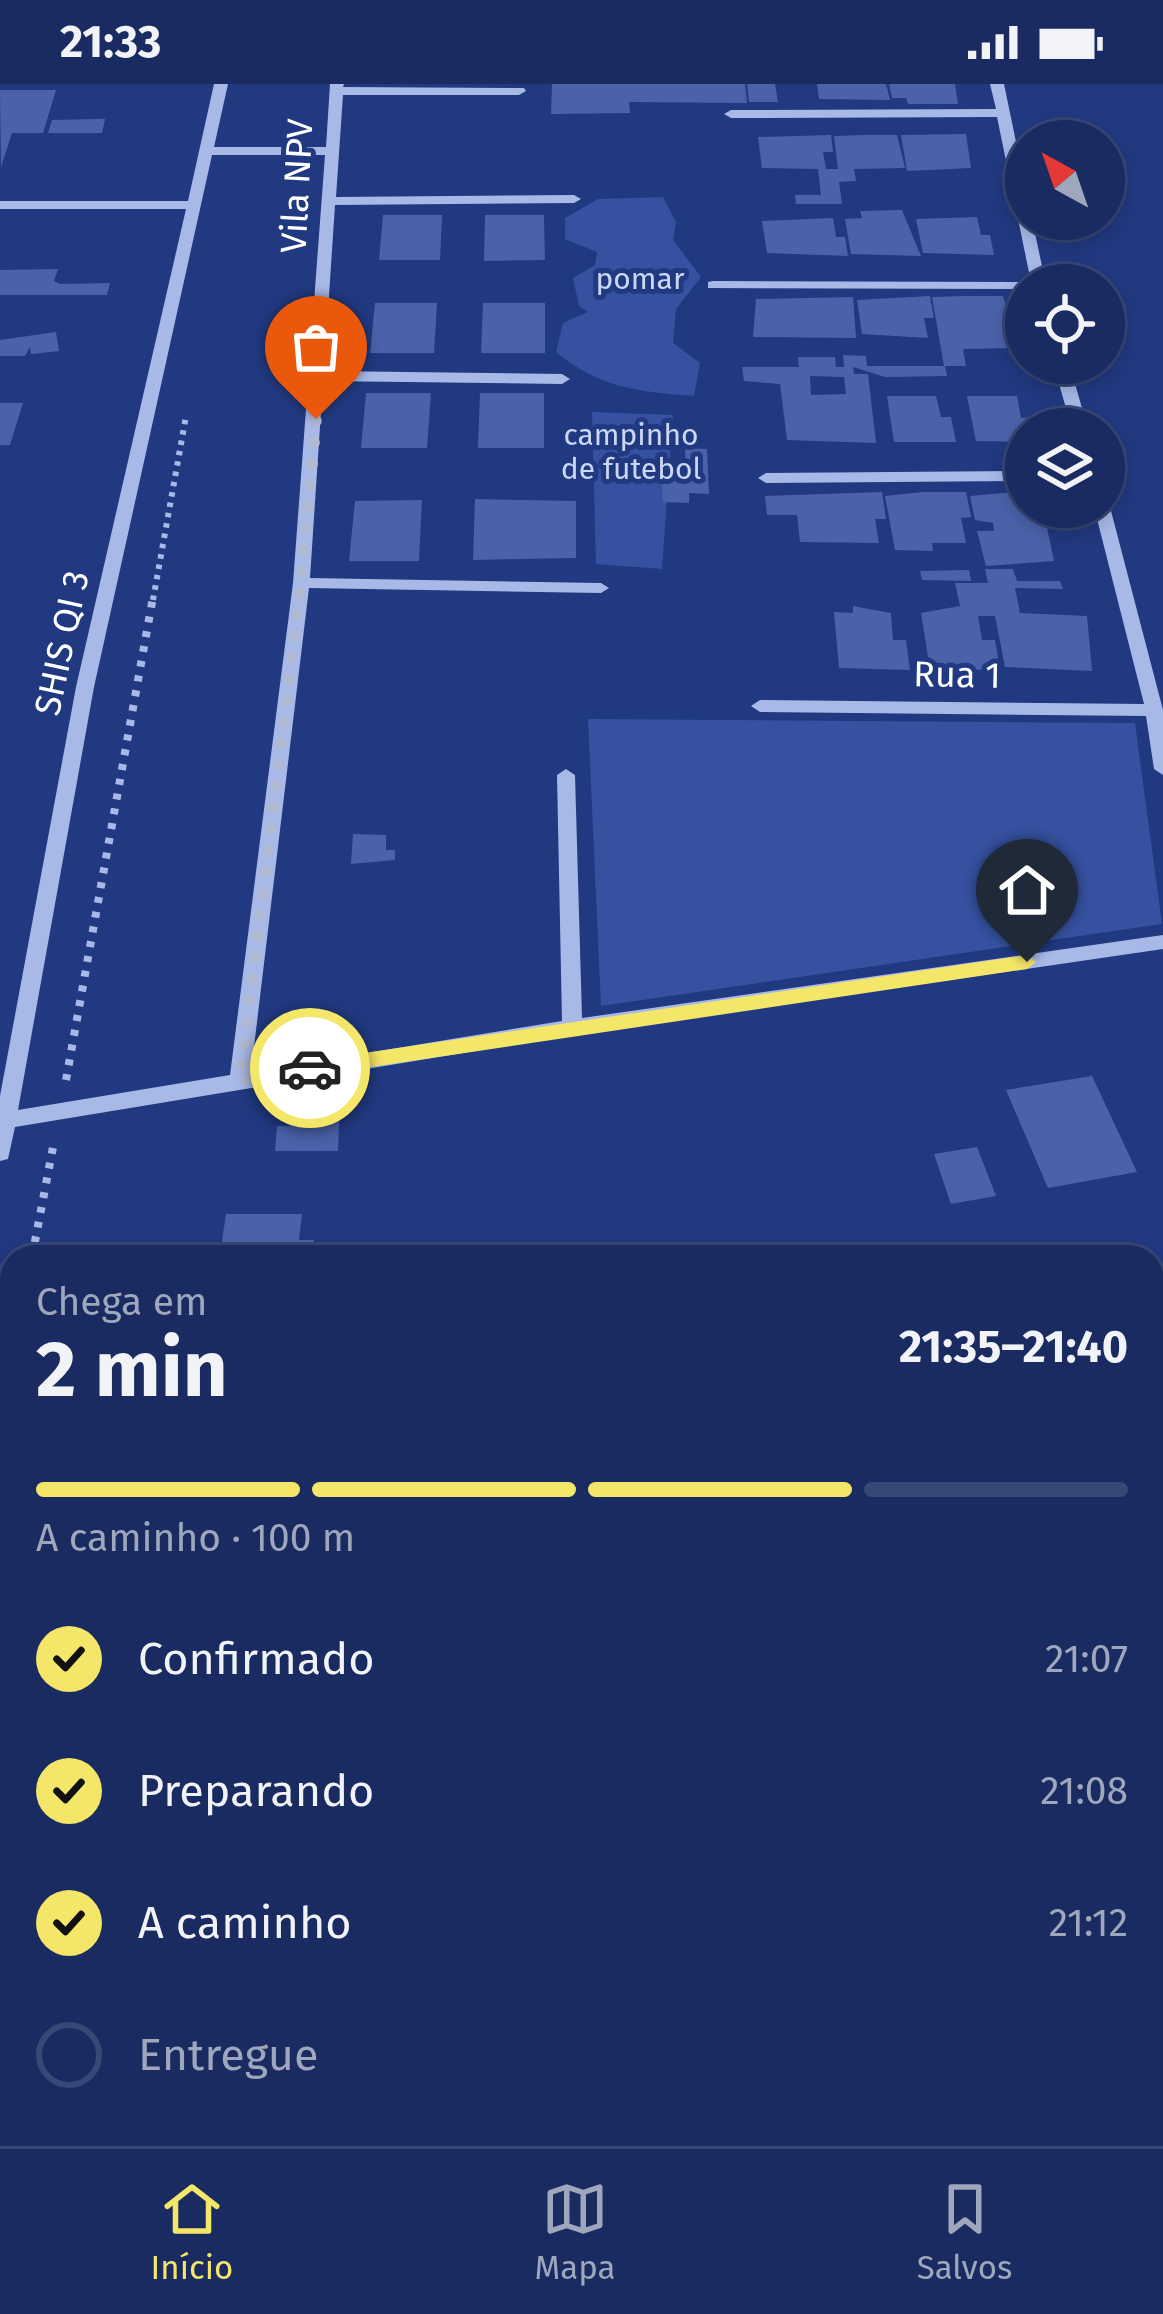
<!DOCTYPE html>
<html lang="pt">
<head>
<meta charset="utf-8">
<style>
  body { margin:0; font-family:"Fira Sans",sans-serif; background:#26376a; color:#f1f3f6; height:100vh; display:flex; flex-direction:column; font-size:45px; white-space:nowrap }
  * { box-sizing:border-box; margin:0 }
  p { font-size:39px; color:#9fa7bd }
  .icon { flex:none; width:66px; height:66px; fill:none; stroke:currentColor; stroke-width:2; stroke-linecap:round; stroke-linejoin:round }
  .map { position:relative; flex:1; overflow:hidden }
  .side { position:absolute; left:0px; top:1161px; width:1164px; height:903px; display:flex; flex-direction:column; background:#192b61; border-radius:36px 36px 0 0; box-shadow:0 6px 18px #0003,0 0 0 3px #374776 }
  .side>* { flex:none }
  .needle { width:78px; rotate:320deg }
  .controls { position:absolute; left:1005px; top:36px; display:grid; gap:24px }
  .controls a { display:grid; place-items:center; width:120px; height:120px; border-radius:50%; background:#192b61; box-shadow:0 6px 18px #0003,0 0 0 3px #374776; font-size:60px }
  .pin { position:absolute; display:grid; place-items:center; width:102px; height:102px; color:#fff; margin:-123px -51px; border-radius:50% 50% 50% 0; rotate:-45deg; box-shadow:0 0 12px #0007 }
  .pin .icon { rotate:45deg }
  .courier { position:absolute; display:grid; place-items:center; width:120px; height:120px; margin:-60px; border:9px solid #f4e669; border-radius:50%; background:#fff; color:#222; box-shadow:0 3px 15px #0007 }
  .headline em { font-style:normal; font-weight:700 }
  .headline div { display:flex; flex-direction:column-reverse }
  .headline { display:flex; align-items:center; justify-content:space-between; height:204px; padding:0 36px }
  h1 { font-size:78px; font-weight:700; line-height:90px }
  .bar { display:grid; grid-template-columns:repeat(4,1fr); gap:18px 12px; align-content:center; height:144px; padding:0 36px }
  .bar i { height:15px; border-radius:9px; background:#374776 }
  .bar .selected { background:#f4e669 }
  .bar p { grid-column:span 4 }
  ol { padding:0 36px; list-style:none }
  li { display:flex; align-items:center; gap:36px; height:132px }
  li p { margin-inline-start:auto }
  li .icon { padding:12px; border-radius:50%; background:#f4e669; color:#111; stroke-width:4 }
  li:last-child { color:#9fa7bd }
  li i { width:66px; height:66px; border:6px solid #374776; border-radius:50% }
  .status { display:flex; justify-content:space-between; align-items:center; height:84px; padding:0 60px; background:#192b61; direction:ltr }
  .status svg { height:33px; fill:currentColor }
  .tabs { display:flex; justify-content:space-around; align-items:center; height:168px; border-top:3px solid #374776; background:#192b61; font-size:33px; color:#9fa7bd }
  .tabs a { display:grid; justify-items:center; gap:6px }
  .tabs .selected { color:#f4e669 }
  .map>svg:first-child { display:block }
  .green { fill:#35519f }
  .building { fill:#4a62aa; fill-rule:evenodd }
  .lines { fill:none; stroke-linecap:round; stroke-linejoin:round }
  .path-far2 { stroke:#a8b9e8; stroke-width:6; stroke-dasharray:4.5 6; stroke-linecap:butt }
  .path-far1 { stroke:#a8b9e8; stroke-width:8; stroke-dasharray:6 9; stroke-linecap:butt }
  .path { stroke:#a8b9e8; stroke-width:9; stroke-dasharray:8 10; stroke-linecap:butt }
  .minor { fill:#a8b9e8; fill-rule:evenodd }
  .route { fill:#f4e669 }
  .done { stroke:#b1bad3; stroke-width:12; stroke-dasharray:0 21.6 }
  .labels { text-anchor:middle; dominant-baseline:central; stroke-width:10; stroke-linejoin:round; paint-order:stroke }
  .far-park-label { font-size:30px; fill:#ccd7f6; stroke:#213981 }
  .street-label { font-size:36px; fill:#fff; stroke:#213981 }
</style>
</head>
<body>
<div class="status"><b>21:33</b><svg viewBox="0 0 49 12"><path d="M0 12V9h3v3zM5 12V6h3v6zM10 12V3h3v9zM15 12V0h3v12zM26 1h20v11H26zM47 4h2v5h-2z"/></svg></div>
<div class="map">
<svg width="1163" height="2062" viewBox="0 0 1163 2062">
  <rect width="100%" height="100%" fill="#213981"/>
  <path class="green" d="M663,113L676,138L673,156L701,193L676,225L673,259L700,279L694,312C640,308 599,304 556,268L563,239L588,228L579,222L573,194L595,181L597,168L565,155V134L598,115Z
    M592,328L673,331L662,485L596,480Z
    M588,635L1135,639L1162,840L601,922Z"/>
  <path class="building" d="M552,0H745L747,19L629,18L630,29L551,30Z
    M747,0H775L778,18H749Z
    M817,0H886L890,16L819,15Z
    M889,0H955L958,20H908L906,14H892Z
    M0,6H56L43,49H12L1,83Z
    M99,35H105L102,49H48L52,36Z
    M966,50L971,84L907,87L901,51Z
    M831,51L833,68H823L826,85H838L834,52L864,51H897L905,84L854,85L856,97L839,98L842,120H796L795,111H821L818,85L762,84L758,53Z
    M902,126L921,172L851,170L845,135L862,134L860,127Z
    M383,131H442L440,176H379Z
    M485,131H544L545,176L484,177Z
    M977,133L981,151H990L994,171L923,169L916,135Z
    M833,134L836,153H845L848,172L767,169L762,137Z
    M58,185L54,197L60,200L110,199L107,211H0V186Z
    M930,212L934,234H924L928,254L862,250L857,216Z
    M964,212H1003L1019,264L963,265L966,282H944L932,213Z
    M853,213L856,254L753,253L756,215Z
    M375,219H437L434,269H370Z
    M483,219H545V269H481Z
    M56,248L59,267L31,270L30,263L25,272H0V256Z
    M843,271L866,272L867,282H945L947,292L885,293L853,283L854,290H868L876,359L787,356L780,300L744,297L742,283H799L798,273H835L836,283H844ZM810,292L844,293L846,310L811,311Z
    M366,309H431L427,364H361Z
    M480,309H544V364H478Z
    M887,312H936L941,333H951L956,358H894Z
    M967,312H1017L1021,334L1032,333L1035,345H1026V358L976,357Z
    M0,319H23L10,361H0Z
    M685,364L707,365L709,410L689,409V419L663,418L662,397H676V388H686Z
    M1026,407V423H1054L1056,434H1045L1054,477L986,482L977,447H994L993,439L975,436L970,412Z
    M882,408L886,435H875L879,459L800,458L797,431H767L765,412Z
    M923,408H966L971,433L961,434L966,459H932L933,467L895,466L885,412Z
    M475,415L576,417V474L473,476Z
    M422,416L419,477H349L355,417Z
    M985,485H1013L1017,497H1060L1063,505L1015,504L1020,529L1087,532L1092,587L1005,583L995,532H978L982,556H995L1000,586L930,585L921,529L960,522L955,499H988Z
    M969,486L971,497L922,496L920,487Z
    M853,522L891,529L893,556H906L910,586L839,584L834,528L853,529Z
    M353,750L386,751V766H395V776L351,780Z
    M1092,992L1137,1088L1048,1104L1006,1006Z
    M340,1018L338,1067H275L277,1042H289V1021Z
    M977,1063L996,1112L951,1120L934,1070Z
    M226,1130H302L299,1156H314L313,1173L220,1170Z"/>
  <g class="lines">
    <path class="path-far2" d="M153,516L186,332"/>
    <path class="path-far1" d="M66,996L153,513
      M32,1173L54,1058"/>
    <path class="path" d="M0,1339L12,1277"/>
    <path class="minor" d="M214,0H228L214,63H326L330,0H344L343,3L524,4L526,7L519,11H343L336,113L574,111L581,115L574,119L335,121L324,287L562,290L570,295L562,300L323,297L310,494L601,499L609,504L601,509L309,504L251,988L562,937L557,691L566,685L575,691L582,934L1163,851V865L572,951L15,1043L8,1075L0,1077V1012L76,603L186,125H0V117H188ZM212,71H325L293,499L230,991L18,1026L94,603Z
      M990,0H1004L1026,106V135H1032L1046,201H1026V205L708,204V198L713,197L1031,198L997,33L731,34L724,30L731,26L996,25Z
      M1053,279H1069L1088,345H1072Z
      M1026,387V397L766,399L758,394L766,389Z
      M1104,419L1110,423L1163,626V691L1154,685L1146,632L760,628L751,622L760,616L1144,620L1094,423H1104Z"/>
  </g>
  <path class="route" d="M1027,871L1036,878L1027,885L310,992L301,984L310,977Z"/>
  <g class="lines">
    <path class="done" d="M310,984L240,996L301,499L316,335"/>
  </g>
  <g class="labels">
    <g class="far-park-label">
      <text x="640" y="195">pomar</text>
      <text x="631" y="351">campinho<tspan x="631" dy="34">de futebol</tspan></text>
    </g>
    <g class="street-label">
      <text transform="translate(297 102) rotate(-87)">Vila NPV</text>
      <text transform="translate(62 559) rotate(-78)">SHIS QI 3</text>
      <text transform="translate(957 591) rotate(1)">Rua 1</text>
    </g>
  </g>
</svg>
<div class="controls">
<a><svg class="needle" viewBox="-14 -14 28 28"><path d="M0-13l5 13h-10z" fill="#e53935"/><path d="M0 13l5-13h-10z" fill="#9fa7bd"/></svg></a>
<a><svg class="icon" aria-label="locate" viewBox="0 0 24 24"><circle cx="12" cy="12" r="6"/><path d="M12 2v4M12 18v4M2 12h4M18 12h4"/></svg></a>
<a><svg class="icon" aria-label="layers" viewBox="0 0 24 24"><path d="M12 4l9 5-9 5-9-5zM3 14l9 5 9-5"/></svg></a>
</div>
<div class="pin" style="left:316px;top:335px;background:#ea580c"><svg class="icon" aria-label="bag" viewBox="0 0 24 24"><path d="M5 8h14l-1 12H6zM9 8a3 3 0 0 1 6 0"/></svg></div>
<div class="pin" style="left:1027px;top:878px;background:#1f2937"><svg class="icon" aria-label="home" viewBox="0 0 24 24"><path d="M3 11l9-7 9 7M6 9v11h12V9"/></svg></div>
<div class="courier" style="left:310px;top:984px"><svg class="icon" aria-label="car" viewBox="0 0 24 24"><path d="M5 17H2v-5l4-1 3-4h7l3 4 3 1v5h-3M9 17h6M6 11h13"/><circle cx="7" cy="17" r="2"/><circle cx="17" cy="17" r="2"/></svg></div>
<section class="side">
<div class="headline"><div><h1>2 min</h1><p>Chega em</p></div><em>21:35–21:40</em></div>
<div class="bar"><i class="selected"></i><i class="selected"></i><i class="selected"></i><i></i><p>A caminho · 100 m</p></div>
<ol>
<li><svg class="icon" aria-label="check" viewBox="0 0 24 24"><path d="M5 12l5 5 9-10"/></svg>Confirmado<p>21:07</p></li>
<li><svg class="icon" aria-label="check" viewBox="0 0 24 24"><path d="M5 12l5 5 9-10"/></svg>Preparando<p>21:08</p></li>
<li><svg class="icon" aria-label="check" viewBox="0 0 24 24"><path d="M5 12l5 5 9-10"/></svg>A caminho<p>21:12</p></li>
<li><i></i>Entregue</li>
</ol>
</section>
</div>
<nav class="tabs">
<a class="selected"><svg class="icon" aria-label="home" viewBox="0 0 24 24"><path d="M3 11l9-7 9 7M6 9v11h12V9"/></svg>Início</a>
<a><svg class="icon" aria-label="map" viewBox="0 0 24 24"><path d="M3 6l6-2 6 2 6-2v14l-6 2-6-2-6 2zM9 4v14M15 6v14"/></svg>Mapa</a>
<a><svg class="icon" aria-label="saved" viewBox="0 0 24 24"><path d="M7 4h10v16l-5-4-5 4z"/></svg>Salvos</a>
</nav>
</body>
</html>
